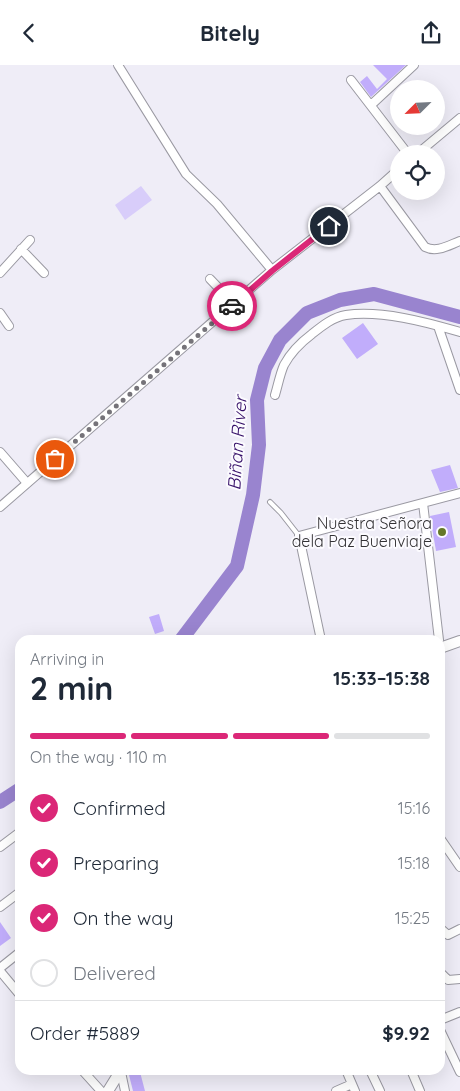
<!DOCTYPE html>
<html lang="en">
<head>
<meta charset="utf-8">
<style>
  body { margin:0; font-family:Quicksand,sans-serif; background:#f6f6f7; color:#1f2937; height:100vh; display:flex; flex-direction:column; font-size:19px; white-space:nowrap }
  * { box-sizing:border-box; margin:0 }
  p { font-size:16px; color:#747a83 }
  .icon { flex:none; width:28px; height:28px; fill:none; stroke:currentColor; stroke-width:2; stroke-linecap:round; stroke-linejoin:round }
  .map { position:relative; flex:1; overflow:hidden }
  .details { position:absolute; left:15px; top:570px; width:430px; height:440px; display:flex; flex-direction:column; background:#fff; border-radius:15px; box-shadow:0 5px 20px #0002 }
  .details>* { flex:none }
  .needle { width:32px; rotate:246deg }
  .buttons { position:absolute; left:390px; top:15px; display:grid; gap:10px }
  .buttons a { display:grid; place-items:center; width:55px; height:55px; border-radius:50%; background:#fff; box-shadow:0 5px 20px #0002; font-size:25px }
  .pin { position:absolute; display:grid; place-items:center; width:42px; height:42px; color:#fff; margin:-21px; border:2px solid #fff; border-radius:50%; box-shadow:0 1px 5px #0007 }
  .courier { position:absolute; display:grid; place-items:center; width:50px; height:50px; margin:-25px; border:4px solid #db2777; border-radius:50%; background:#fff; color:#222; box-shadow:0 1px 6px #0007 }
  .headline em { font-style:normal; font-weight:800 }
  .headline div { display:flex; flex-direction:column-reverse }
  .headline { display:flex; align-items:center; justify-content:space-between; height:85px; padding:0 15px }
  h1 { font-size:32px; font-weight:800; line-height:38px }
  .bar { display:grid; grid-template-columns:repeat(4,1fr); gap:8px 5px; align-content:center; height:60px; padding:0 15px }
  .bar i { height:6px; border-radius:4px; background:#e0e1e3 }
  .bar .active { background:#db2777 }
  .bar p { grid-column:span 4 }
  .line { display:flex; align-items:center; gap:12px; padding:0 15px; border-top:1px solid #e0e1e3 }
  .line div { flex:1 }
  ol { padding:0 15px; list-style:none }
  li { display:flex; align-items:center; gap:15px; height:55px }
  li p { margin-inline-start:auto }
  li .icon { padding:5px; border-radius:50%; background:#db2777; color:#fff; stroke-width:4 }
  li:last-child { color:#747a83 }
  li i { width:28px; height:28px; border:2px solid #e0e1e3; border-radius:50% }
  header { display:flex; justify-content:space-between; align-items:center; height:65px; padding:0 15px; background:#fff; font-size:22px; font-weight:800 }
  .map>svg:first-child { display:block }
  .garden { fill:#d8cdfa }
  .lines { fill:none; stroke-linecap:round; stroke-linejoin:round }
  .river { stroke:#9984cf; stroke-width:14 }
  .building { fill:#c1adfb }
  .service-casing { stroke:#9a99a2; stroke-width:6 }
  .minor-casing { stroke:#9a99a2; stroke-width:10 }
  .tertiary-casing { stroke:#9a99a2; stroke-width:12 }
  .service { stroke:#fff; stroke-width:4 }
  .minor { stroke:#fff; stroke-width:8 }
  .tertiary { stroke:#fff; stroke-width:10 }
  .done { stroke:#757379; stroke-width:5; stroke-dasharray:0 9 }
  .route { stroke:#db2777; stroke-width:6 }
  .poi-dot { fill:#647828; stroke:#fcfbff; stroke-width:2 }
  .labels { text-anchor:middle; dominant-baseline:central; stroke-width:4; stroke-linejoin:round; paint-order:stroke }
  .poi-label { font-size:16px; fill:#333235; stroke:#fcfbff; text-anchor:end }
  .water-label { font-size:18px; font-style:italic; fill:#350f68; stroke:#fcfbff }
</style>
</head>
<body>
<header><svg class="icon" aria-label="back" viewBox="0 0 24 24"><path d="M15 5l-7 7 7 7"/></svg>Bitely<svg class="icon" aria-label="share" viewBox="0 0 24 24"><path d="M12 15V3M7 8l5-5 5 5M5 13v7h14v-7"/></svg></header>
<div class="map">
<svg width="460" height="1026" viewBox="0 0 460 1026">
  <rect width="100%" height="100%" fill="#efedf7"/>
  <path class="garden" d="M141,121L152,135L125,155L115,140Z"/>
  <g class="lines">
    <path class="river" d="M181,575L237,501L253,430L259,380L257,335L265,303L280,275L307,248L340,235L374,229L460,252
      M0,737L20,724"/>
  </g>
  <path class="building" d="M373,0H406L371,32L360,17L367,11L377,24L387,14Z
    M363,258L378,279L357,294L342,273Z
    M450,400L458,423L440,427L431,405Z
    M449,447L456,482L436,486L430,451Z
    M159,549L164,566L155,569L149,552Z
    M0,857L11,873L0,881Z
    M140,1007L145,1026H133L129,1010Z"/>
  <g class="lines">
    <g class="service-casing">
      <path id="service" d="M270,437L281,448L299,471"/>
    </g>
    <g class="minor-casing">
      <path id="minor" d="M118,0L186,109L217,139L272,205
        M351,15L408,89
        M371,40L414,0
        M417,89L460,53
        M380,121L425,182C437,188 449,180 460,176
        M21,184L44,208
        M0,208L30,175
        M210,214L234,239
        M0,248L9,261
        M438,261L460,325
        M275,330C278,320 280,309 284,300C291,287 300,278 312,269C322,261 333,252 346,250C381,245 426,257 460,267
        M0,387L27,418
        M423,438L439,575
        M0,442L272,205L380,121L399,104
        M321,575L299,471L460,428
        M440,773L460,802
        M0,782L20,767
        M0,842L20,827
        M440,863L448,870L460,864
        M0,903L20,887
        M0,906L20,930
        M440,907L448,915L460,914
        M440,955L460,947
        M440,965L460,1007
        M82,1005L101,1026
        M332,1005H334
        M346,1005L355,1026
        M370,1005L380,1026
        M411,1005L420,1026
        M121,1007L125,1026
        M336,1026L352,1019"/>
    </g>
    <g class="tertiary-casing">
      <path id="tertiary" d="M440,583L460,576
        M108,1026L121,1005"/>
    </g>
    <use href="#service" class="service"/>
    <use href="#minor" class="minor"/>
    <use href="#tertiary" class="tertiary"/>
  </g>
  <g class="lines">
    <path class="done" d="M55,394L232,241"/>
    <path class="route" d="M232,241L272,206L329,161"/>
  </g>
  <circle class="poi-dot" cx="442" cy="467" r="5"/>
  <g class="labels">
    <g class="poi-label">
      <text x="432" y="458">Nuestra Señora<tspan x="432" dy="18">dela Paz Buenviaje</tspan></text>
    </g>
    <g class="water-label">
      <text transform="translate(237 378) rotate(-86)">Biñan River</text>
    </g>
  </g>
</svg>
<div class="buttons">
<a><svg class="needle" viewBox="-14 -14 28 28"><path d="M0-13l5 13h-10z" fill="#e53935"/><path d="M0 13l5-13h-10z" fill="#747a83"/></svg></a>
<a><svg class="icon" aria-label="locate" viewBox="0 0 24 24"><circle cx="12" cy="12" r="6"/><path d="M12 2v4M12 18v4M2 12h4M18 12h4"/></svg></a>
</div>
<div class="pin" style="left:55px;top:394px;background:#ea580c"><svg class="icon" aria-label="bag" viewBox="0 0 24 24"><path d="M5 8h14l-1 12H6zM9 8a3 3 0 0 1 6 0"/></svg></div>
<div class="pin" style="left:329px;top:161px;background:#1f2937"><svg class="icon" aria-label="home" viewBox="0 0 24 24"><path d="M3 11l9-7 9 7M6 9v11h12V9"/></svg></div>
<div class="courier" style="left:232px;top:241px"><svg class="icon" aria-label="car" viewBox="0 0 24 24"><path d="M5 17H2v-5l4-1 3-4h7l3 4 3 1v5h-3M9 17h6M6 11h13"/><circle cx="7" cy="17" r="2"/><circle cx="17" cy="17" r="2"/></svg></div>
<section class="details">
<div class="headline"><div><h1>2 min</h1><p>Arriving in</p></div><em>15:33–15:38</em></div>
<div class="bar"><i class="active"></i><i class="active"></i><i class="active"></i><i></i><p>On the way · 110 m</p></div>
<ol>
<li><svg class="icon" aria-label="check" viewBox="0 0 24 24"><path d="M5 12l5 5 9-10"/></svg>Confirmed<p>15:16</p></li>
<li><svg class="icon" aria-label="check" viewBox="0 0 24 24"><path d="M5 12l5 5 9-10"/></svg>Preparing<p>15:18</p></li>
<li><svg class="icon" aria-label="check" viewBox="0 0 24 24"><path d="M5 12l5 5 9-10"/></svg>On the way<p>15:25</p></li>
<li><i></i>Delivered</li>
</ol>
<div class="line" style="height:65px"><div>Order #5889</div><b>$9.92</b></div>
</section>
</div>
</body>
</html>
